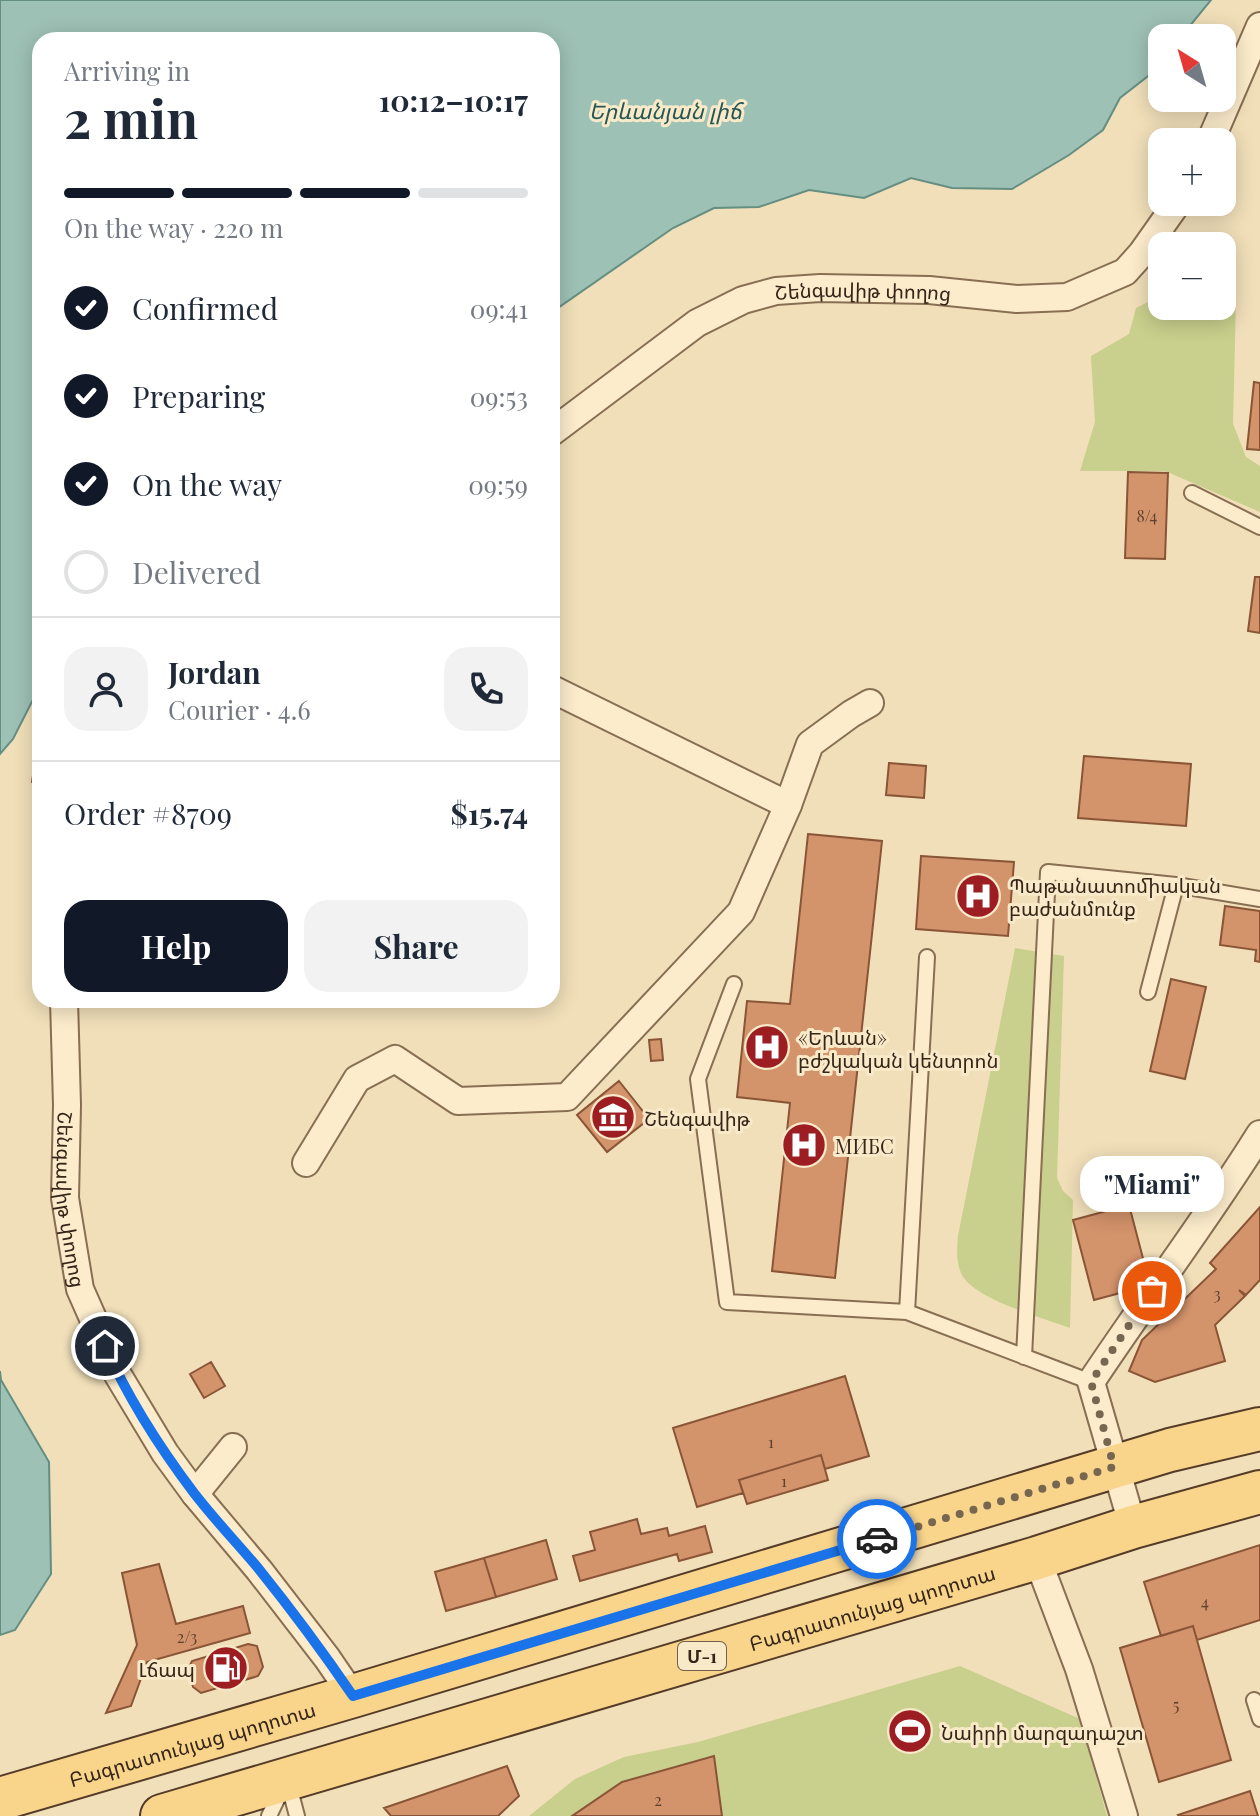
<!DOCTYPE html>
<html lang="en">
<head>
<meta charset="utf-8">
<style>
  body { margin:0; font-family:"Playfair Display","Noto Sans Armenian",serif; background:#f2f2f3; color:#1f2937; height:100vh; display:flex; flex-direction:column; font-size:30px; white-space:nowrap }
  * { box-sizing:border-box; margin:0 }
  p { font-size:26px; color:#747a83 }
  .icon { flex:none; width:44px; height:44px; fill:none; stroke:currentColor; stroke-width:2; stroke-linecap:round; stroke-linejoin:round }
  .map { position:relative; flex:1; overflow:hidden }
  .side { position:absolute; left:32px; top:32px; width:528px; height:976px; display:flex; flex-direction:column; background:#fff; border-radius:24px; box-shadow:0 4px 20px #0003 }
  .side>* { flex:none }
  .needle { width:52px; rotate:323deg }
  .tools { position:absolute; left:1148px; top:24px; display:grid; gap:16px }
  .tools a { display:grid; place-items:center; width:88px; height:88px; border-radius:16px; background:#fff; box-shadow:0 4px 20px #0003; font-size:40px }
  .pin { position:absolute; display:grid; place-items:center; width:68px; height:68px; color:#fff; margin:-34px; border:4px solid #fff; border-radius:50%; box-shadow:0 2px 8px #0007 }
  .courier { position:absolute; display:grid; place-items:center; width:80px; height:80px; margin:-40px; border:6px solid #1a73e8; border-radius:50%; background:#fff; color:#222; box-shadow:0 2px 10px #0007 }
  .bubble { position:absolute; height:56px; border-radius:24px; background:#fff; box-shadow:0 4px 20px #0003; font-size:26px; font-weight:700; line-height:56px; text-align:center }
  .headline em { font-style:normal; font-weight:700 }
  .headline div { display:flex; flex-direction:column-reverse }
  .headline { display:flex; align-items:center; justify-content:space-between; height:136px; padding:0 32px }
  h1 { font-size:52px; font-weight:700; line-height:60px }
  .bar { display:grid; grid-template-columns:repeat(4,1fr); gap:12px 8px; align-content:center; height:96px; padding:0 32px }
  .bar i { height:10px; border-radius:6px; background:#e0e1e3 }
  .bar .current { background:#111827 }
  .bar p { grid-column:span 4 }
  .line { display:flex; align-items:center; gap:20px; padding:0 32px; border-top:2px solid #e0e1e3 }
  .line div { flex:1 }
  .round { display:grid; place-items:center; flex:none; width:84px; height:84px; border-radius:24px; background:#f2f2f3 }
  ol { padding:0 32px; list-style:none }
  li { display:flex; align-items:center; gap:24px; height:88px }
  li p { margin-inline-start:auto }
  li .icon { padding:8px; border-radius:50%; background:#111827; color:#fff; stroke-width:4 }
  li:last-child { color:#747a83 }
  li i { width:44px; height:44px; border:4px solid #e0e1e3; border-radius:50% }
  .action { display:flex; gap:16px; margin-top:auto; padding:16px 32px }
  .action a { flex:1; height:92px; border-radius:24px; background:#111827; color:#fff; font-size:32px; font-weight:700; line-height:92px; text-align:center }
  .action a+a { background:#f2f2f3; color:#1f2937 }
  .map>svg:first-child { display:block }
  .green { fill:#c9cf8c }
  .water { fill:#9ec1b5; stroke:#658e83; stroke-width:2 }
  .building { fill:#d3936b; stroke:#895536; stroke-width:2 }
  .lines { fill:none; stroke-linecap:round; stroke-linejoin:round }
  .lane-casing { stroke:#886e52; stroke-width:18 }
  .street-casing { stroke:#886e52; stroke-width:30 }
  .primary-casing { stroke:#553c28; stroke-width:46 }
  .lane { stroke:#fceccc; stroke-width:14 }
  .street { stroke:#fceccc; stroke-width:26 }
  .primary { stroke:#f9d48b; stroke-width:42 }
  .done { stroke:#776751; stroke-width:8; stroke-dasharray:0 14.4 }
  .route { stroke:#1a73e8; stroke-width:10 }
  .labels { text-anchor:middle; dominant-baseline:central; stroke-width:6; stroke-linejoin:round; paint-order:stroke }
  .number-label { font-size:16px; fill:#5d412e }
  .shield { fill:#f8e9c9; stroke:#70604e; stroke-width:2 }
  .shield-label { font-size:18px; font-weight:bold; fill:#362619 }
  .street-label { font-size:20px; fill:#362619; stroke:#f8e9c9 }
  .poi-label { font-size:20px; fill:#362619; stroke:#f8e9c9; text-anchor:start }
  .water-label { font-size:22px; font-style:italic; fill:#275753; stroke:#f8e9c9 }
</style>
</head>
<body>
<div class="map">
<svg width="1260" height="1816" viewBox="0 0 1260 1816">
  <rect width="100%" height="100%" fill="#f1dfb9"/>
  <path class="green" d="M1222,294L1236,299L1233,424L1246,457L1260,466V512L1165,471H1080L1095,422L1091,356L1129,334L1136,308L1162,295V306H1222Z
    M1015,948L1064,956L1057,1178L1063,1191L1073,1200L1070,1328C1044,1318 972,1299 961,1273C956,1261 957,1249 958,1236Z
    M960,1666L1080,1719L1107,1816H529L575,1779L624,1757L698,1742Z"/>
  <path class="water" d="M0,0H1211L1180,38H1162V61L1152,73L1120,98L1103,130L1069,155L1012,189L952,188L911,178L864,198L809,190L759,207L714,208L673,228L552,312V40H40V686L13,739L0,754Z
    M0,1371L1,1380L49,1462L51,1574L15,1630L0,1635Z"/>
  <path class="building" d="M1254,382L1260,383V450L1247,449Z
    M1128,472L1168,473L1165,559L1125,558Z
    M1255,577H1260V633L1248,631Z
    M40,730V787L32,782Z
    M1084,756L1191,764L1186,826L1078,818Z
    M889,763L926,766L924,798L886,795Z
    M808,834L882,841L835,1278L772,1271L790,1103L737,1097L747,1001L790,1004Z
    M921,856L1014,862L1008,936L916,929Z
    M1225,906L1260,911V962L1255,961L1256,950L1220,945Z
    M1171,979L1206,987L1185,1079L1150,1071Z
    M661,1039L663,1060L651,1061L649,1040Z
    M619,1081L649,1119L607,1152L577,1115Z
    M1129,1205L1150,1285L1094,1300L1073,1220Z
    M1260,1207V1280L1246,1295L1239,1290L1245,1296L1215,1325L1225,1361L1155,1382L1129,1371L1142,1340L1216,1269L1210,1263Z
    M211,1362L225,1386L204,1398L190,1374Z
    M845,1376L869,1456L825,1469L821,1455L739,1480L743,1493L697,1507L673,1428Z
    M821,1455L828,1480L747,1504L739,1480Z
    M637,1519L641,1534L667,1528L669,1536L705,1526L712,1552L679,1561L677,1554L580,1581L573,1556L595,1550L590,1532Z
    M546,1540L557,1579L496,1597L484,1558Z
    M1260,1545V1620L1197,1640L1193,1626L1161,1636L1144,1582Z
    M484,1558L496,1597L446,1611L435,1572Z
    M159,1564L176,1624L243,1606L250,1633L147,1662L131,1706L106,1713L137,1645L122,1573Z
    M1193,1626L1231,1760L1159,1782L1120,1648Z
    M248,1644L257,1646L263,1667L258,1676L201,1693L193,1687L188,1669L192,1661Z
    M714,1756L722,1816H572L622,1782Z
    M507,1766L519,1796L498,1816H391L384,1808Z
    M1250,1791L1258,1816H1179L1178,1815Z"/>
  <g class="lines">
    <g class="lane-casing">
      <path id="lane" d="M1192,493L1260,527
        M927,957L907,1312L1091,1382
        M734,984L698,1079L727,1302L907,1312
        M1148,992L1176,885L1260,899
        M1024,1357L1048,872L1176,885
        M1254,1700L1260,1719
        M288,1782L297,1816
        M269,1816L282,1789"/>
    </g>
    <g class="street-casing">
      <g id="street">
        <path d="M1210,142L1260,26"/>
        <path id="s1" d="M552,432L697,323L743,300L776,291L820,288L929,290L1017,299L1067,297L1125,272L1142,253L1178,202"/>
        <path d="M552,689L788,805"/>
        <path id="s2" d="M64,1000L67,1105L65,1198L80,1289L118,1375L165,1453L195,1494L259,1570L327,1658L353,1696"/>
        <path d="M306,1163L357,1079L395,1059L458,1101L567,1097L741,912L788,805L810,744L851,714L870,703"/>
        <path d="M195,1494L233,1447"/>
        <path d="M1133,1527L1091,1382C1146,1299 1207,1219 1260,1134"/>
        <path d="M1037,1558L1079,1669L1124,1816"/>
      </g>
    </g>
    <g class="primary-casing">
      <g id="primary">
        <path id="s3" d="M0,1799L353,1696L1170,1450L1260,1429"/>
        <path id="s4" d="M162,1816L1037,1558L1133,1527L1260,1492"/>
      </g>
    </g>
    <use href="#lane" class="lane"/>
    <use href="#street" class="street"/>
    <use href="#primary" class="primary"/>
  </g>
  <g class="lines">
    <path class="done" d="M877,1539L1114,1467L1091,1382L1152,1291"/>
    <path class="route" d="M105,1346C128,1398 160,1448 194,1493C214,1519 237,1543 258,1568C291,1609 323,1652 353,1696L877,1539"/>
  </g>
  <defs>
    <g id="hospital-disc" transform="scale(2.3)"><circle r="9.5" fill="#9c1e22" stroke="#f8e9c9"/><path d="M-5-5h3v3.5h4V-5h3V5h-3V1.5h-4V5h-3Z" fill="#fff"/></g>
    <g id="museum-disc" transform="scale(2.3)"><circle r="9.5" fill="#9c1e22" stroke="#f8e9c9"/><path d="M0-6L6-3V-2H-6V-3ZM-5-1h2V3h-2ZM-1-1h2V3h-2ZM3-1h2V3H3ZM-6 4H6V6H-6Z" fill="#fff"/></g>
    <g id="fuel-disc" transform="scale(2.3)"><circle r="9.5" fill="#9c1e22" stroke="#f8e9c9"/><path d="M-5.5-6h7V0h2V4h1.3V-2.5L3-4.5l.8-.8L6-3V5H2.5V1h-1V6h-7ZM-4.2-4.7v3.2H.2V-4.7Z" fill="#fff"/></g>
    <g id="stadium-disc" transform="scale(2.3)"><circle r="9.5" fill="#9c1e22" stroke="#f8e9c9"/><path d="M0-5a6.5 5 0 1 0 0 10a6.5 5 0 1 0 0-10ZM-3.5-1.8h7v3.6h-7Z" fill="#fff"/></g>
  </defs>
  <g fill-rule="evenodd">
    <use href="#hospital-disc" x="978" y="896"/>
    <use href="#hospital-disc" x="767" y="1047"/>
    <use href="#museum-disc" x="613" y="1117"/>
    <use href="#hospital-disc" x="804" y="1145"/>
    <use href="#fuel-disc" x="226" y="1668"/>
    <use href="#stadium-disc" x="910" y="1731"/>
  </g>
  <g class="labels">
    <g class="number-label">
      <text x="1147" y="515">8/4</text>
      <text x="1217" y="1293">3</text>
      <text x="771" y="1441">1</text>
      <text x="784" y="1480">1</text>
      <text x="1205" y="1601">4</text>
      <text x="187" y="1636">2/3</text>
      <text x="1176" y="1704">5</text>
      <text x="658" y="1799">2</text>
    </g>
    <rect class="shield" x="678" y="1642" width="48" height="28" rx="6"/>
    <g class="shield-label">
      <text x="702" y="1656">Մ-1</text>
    </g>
    <g class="street-label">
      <text stroke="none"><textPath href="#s1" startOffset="354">Շենգավիթ փողոց</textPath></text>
      <text stroke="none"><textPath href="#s2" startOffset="200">Շենգավիթ փողոց</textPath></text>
      <text stroke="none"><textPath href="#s4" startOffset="740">Բագրատունյաց պողոտա</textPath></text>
      <text stroke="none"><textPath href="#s3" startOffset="200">Բագրատունյաց պողոտա</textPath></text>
    </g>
    <g class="poi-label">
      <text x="1009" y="884">Պաթանատոմիական<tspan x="1009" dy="23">բաժանմունք</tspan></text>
      <text x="798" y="1036">«Երևան»<tspan x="798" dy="23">բժշկական կենտրոն</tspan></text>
      <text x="644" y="1117">Շենգավիթ</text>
      <text x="835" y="1145">МИБС</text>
      <text x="195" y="1668" text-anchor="end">Լճապ</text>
      <text x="941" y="1731">Նաիրի մարզադաշտ</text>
    </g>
    <g class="water-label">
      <text x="665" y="110">Երևանյան լիճ</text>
    </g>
  </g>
</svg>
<div class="tools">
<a><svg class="needle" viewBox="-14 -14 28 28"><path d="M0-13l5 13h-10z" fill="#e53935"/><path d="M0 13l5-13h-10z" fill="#747a83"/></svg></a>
<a>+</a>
<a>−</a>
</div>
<div class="pin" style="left:1152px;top:1291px;background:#ea580c"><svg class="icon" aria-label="bag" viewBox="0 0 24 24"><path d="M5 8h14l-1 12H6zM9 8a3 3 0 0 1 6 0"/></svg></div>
<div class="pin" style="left:105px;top:1346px;background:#1f2937"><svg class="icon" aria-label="home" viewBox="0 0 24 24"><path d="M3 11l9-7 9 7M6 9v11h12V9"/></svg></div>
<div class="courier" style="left:877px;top:1539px"><svg class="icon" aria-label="car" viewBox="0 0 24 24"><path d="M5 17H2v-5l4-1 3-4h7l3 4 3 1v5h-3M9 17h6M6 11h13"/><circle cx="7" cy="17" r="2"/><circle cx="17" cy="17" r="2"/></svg></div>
<div class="bubble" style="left:1080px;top:1156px;width:144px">&quot;Miami&quot;</div>
<section class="side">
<div class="headline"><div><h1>2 min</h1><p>Arriving in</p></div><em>10:12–10:17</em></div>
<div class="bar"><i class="current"></i><i class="current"></i><i class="current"></i><i></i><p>On the way · 220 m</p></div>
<ol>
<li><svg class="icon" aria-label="check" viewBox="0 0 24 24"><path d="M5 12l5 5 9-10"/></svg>Confirmed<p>09:41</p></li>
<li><svg class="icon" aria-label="check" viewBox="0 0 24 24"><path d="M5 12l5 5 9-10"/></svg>Preparing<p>09:53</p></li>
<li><svg class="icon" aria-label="check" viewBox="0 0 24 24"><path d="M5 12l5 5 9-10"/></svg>On the way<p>09:59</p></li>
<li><i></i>Delivered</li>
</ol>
<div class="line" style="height:144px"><a class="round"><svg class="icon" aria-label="person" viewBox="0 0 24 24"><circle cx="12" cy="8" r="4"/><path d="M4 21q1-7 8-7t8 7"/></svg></a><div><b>Jordan</b><p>Courier · 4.6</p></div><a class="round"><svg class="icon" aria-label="phone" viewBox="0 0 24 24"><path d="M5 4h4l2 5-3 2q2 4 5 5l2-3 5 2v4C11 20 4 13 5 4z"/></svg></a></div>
<div class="line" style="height:104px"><div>Order #8709</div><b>$15.74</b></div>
<div class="action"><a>Help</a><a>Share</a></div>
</section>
</div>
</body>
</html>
